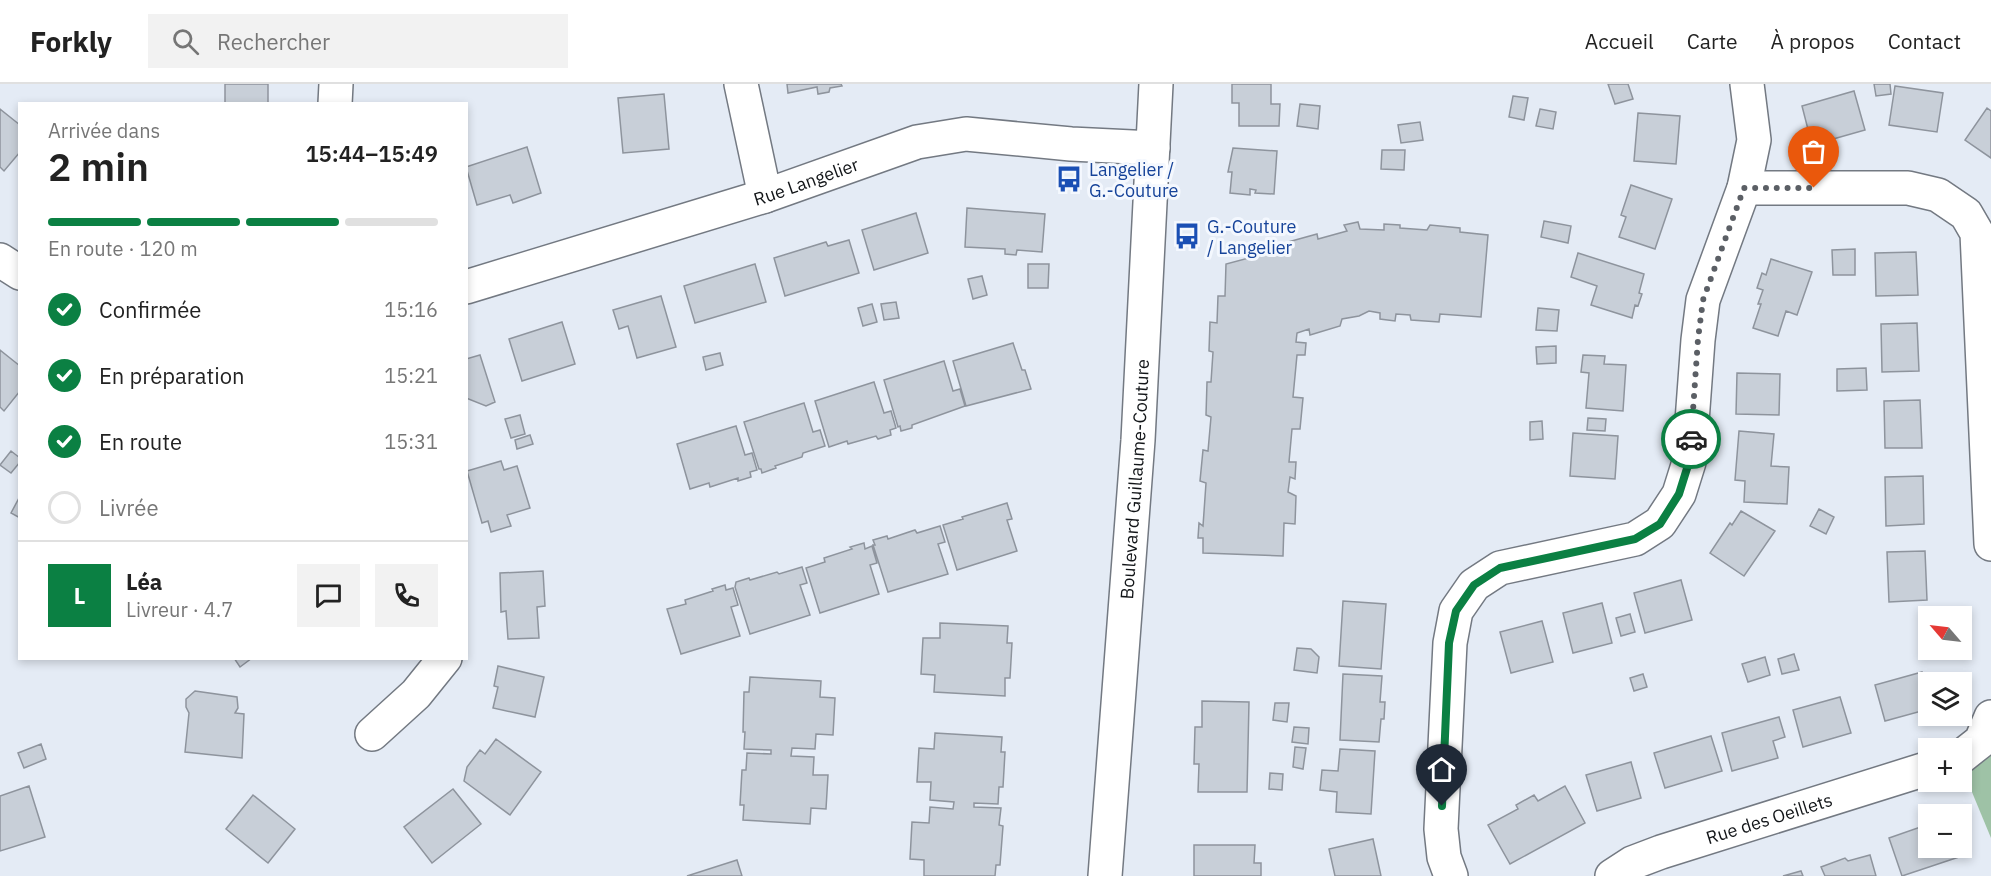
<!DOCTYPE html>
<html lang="fr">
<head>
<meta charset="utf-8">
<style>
  body { margin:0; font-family:"IBM Plex Sans",sans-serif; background:#f2f2f2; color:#222; height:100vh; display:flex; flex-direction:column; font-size:22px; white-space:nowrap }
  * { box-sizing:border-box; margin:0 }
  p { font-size:20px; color:#767676 }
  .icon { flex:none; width:33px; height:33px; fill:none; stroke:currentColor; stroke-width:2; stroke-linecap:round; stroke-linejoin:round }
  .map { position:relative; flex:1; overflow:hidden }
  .drawer { position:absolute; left:18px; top:18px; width:450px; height:558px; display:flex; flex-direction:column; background:#fff; border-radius:0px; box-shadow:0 3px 9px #0003 }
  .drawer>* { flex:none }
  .needle { width:39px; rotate:298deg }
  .buttons { position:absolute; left:1918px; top:522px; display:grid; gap:12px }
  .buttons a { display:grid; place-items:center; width:54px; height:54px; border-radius:0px; background:#fff; box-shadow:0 3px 9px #0003; font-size:30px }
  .pin { position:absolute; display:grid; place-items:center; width:51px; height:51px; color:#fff; margin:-62px -26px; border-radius:50% 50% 50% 0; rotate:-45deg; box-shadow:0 0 6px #0007 }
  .pin .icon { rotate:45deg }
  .courier { position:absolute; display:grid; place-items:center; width:60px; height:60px; margin:-30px; border:4px solid #0b8043; border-radius:50%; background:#fff; color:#222; box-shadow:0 2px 8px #0007 }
  .head em { font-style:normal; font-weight:600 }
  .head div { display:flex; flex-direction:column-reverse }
  .head { display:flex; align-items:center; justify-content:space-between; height:102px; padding:0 30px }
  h1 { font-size:39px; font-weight:600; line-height:45px }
  .bar { display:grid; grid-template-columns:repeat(4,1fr); gap:9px 6px; align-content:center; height:72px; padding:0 30px }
  .bar i { height:8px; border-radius:4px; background:#e0e0e0 }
  .bar .selected { background:#0b8043 }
  .bar p { grid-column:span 4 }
  .line { display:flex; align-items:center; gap:15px; padding:0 30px; border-top:2px solid #e0e0e0 }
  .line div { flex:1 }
  .round { display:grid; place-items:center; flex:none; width:63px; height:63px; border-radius:0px; background:#f2f2f2 }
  ol { padding:0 30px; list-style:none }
  li { display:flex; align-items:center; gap:18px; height:66px }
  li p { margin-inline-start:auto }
  li .icon { padding:6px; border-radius:50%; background:#0b8043; color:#fff; stroke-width:4 }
  li:last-child { color:#767676 }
  li i { width:33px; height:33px; border:3px solid #e0e0e0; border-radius:50% }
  header { display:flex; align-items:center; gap:36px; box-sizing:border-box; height:84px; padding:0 30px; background:#fff; border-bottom:2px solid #e0e0e0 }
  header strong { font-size:28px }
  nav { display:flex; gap:33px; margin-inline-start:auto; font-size:21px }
  .search { width:420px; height:54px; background:#f2f2f2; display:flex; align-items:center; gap:15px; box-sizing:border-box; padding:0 21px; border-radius:0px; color:#767676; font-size:22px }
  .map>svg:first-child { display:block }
  .green { fill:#9ec2a6 }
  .building { fill:#c8cfd8; stroke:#8e949d; stroke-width:1.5 }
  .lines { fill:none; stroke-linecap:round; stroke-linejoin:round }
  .minor-casing { stroke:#737982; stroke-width:36 }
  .major-casing { stroke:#737982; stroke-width:36 }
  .minor { stroke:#fff; stroke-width:33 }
  .major { stroke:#fff; stroke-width:33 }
  .done { stroke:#5b5f65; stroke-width:6; stroke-dasharray:0 10.8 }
  .route { stroke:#0b8043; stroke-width:8 }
  .labels { text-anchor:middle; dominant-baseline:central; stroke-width:6; stroke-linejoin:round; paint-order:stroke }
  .transit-label { font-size:18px; fill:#164399; stroke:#f4f8fe; text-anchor:start }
  .street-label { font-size:18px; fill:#111417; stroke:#f4f8fe }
</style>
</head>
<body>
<header>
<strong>Forkly</strong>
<div class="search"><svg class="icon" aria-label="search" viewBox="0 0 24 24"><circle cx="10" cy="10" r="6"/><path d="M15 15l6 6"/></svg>Rechercher</div>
<nav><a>Accueil</a><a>Carte</a><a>À propos</a><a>Contact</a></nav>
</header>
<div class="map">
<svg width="1991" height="792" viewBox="0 0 1991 792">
  <rect width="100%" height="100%" fill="#e4ebf5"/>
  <path class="green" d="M1991,633V754L1962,684Z"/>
  <path class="building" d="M225,0H268V20H225Z
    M787,0H841L842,2L830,4L829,8L818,10L817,3L788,9Z
    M1232,0H1271V20H1280L1279,42H1239V19H1232Z
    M1608,0H1628L1633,15L1615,20Z
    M1874,0H1890L1891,10L1876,12Z
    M1895,2L1943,9L1937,48L1889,41Z
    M1854,7L1865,46L1812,61L1802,22Z
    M664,10L669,65L623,69L618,14Z
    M1513,12L1528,14L1524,36L1509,33Z
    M1300,20L1320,22L1318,45L1297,42Z
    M1987,24L1991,27V74L1965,56Z
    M0,25L20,41V68L4,87L0,83Z
    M1540,25L1556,28L1553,45L1536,42Z
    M1638,29L1680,32L1676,80L1634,77Z
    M1420,38L1423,56L1401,59L1398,41Z
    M527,63L541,109L513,119L510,111L477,121L466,83Z
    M1233,64L1277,67L1274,110L1255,109L1256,106L1250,105V111L1230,109L1232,88H1228Z
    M1382,66H1405L1404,86L1381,85Z
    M1631,101L1672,115L1655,165L1619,153L1626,133L1621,131Z
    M967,124L1045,130L1042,168L1017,166L1016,171L1005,170V165L965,163Z
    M916,129L928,169L874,186L862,146Z
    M1544,137L1571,142L1568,159L1541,153Z
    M1358,138L1360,145L1384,146V140L1400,141V144L1427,146L1430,141L1460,144V148L1488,151L1481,233L1440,230L1439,238L1411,236L1410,231L1396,230L1395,237L1380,235V229L1369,227L1359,232L1342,235L1340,242L1310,251L1309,245L1297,249L1296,258L1306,259L1305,271H1297L1293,313L1303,314L1300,345H1292L1289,378H1296L1295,395L1290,393L1288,408L1296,412L1295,440L1284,439L1283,472L1203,469V454H1198L1199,439L1203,442L1206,399L1200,397L1203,366L1208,367L1211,333L1206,331L1207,298H1211L1213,268L1209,267L1210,238L1217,239L1218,212H1225L1226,180L1290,163L1288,158L1317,150L1318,155L1347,147L1344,141Z
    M849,156L859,189L785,212L774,174L826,158L828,162Z
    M1855,165V191H1833L1832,166Z
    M1916,168L1918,211L1876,212L1875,169Z
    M1578,169L1644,190L1639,209L1642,210L1638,222L1635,221L1632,234L1591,221L1597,202L1571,193Z
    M1771,175L1812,188L1797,231L1786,227L1778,252L1753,244L1761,220H1758L1763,206L1757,204L1762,189L1766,191Z
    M755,180L766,218L695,239L684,202Z
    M1028,180H1049L1048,204H1028Z
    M982,192L987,211L973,215L968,195Z
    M661,212L676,263L637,274L628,242L619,245L613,226Z
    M896,218L899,234L884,236L881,220Z
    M872,220L877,238L863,242L858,224Z
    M1538,224L1559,226L1557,247L1536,246Z
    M562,238L575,280L522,297L509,255Z
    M1917,239L1919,287L1882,288L1881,240Z
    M1013,259L1022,286H1025L1031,305L966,322L953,277Z
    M1556,262V279L1537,280L1536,263Z
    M0,266L20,282V307L4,327L0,323Z
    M720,269L723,281L706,286L703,273Z
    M480,271L495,318L486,322L466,314V275Z
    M1583,271L1605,272L1604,280L1626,281L1623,327L1586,324L1589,289L1581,288Z
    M944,277L953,307L960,305L965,322L912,341V344L901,347L900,342L898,343L884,296Z
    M1866,284L1867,306L1837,307V285Z
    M1737,289L1780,290L1779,331L1736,330Z
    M874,298L884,329L891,327L896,344L890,346L891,351L878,355L876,352L848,360L847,357L829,363L815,317Z
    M1920,316L1922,364H1885L1884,317Z
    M804,319L813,348L820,346L825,362L803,369L802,373L775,382L776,384L762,389L761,385H759L744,338Z
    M520,331L525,350L511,354L505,335Z
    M1588,334L1606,335L1605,347L1587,346Z
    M1542,337L1543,355L1530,356V338Z
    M736,342L745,371L752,369L757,386L750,388L751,393L738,397V394L710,403L709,399L690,405L677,360Z
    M1739,347L1774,350L1771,382L1789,383L1787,420L1744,418L1745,397L1735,396Z
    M1573,349L1618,352L1615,395L1570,392Z
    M530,351L533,360L517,365L515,356Z
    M11,367L20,374V378L11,389L0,381Z
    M501,377L504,386L517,382L530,424L507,431L511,442L491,448L488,437L482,439L467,387Z
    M1923,392L1924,440L1886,442L1885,393Z
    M19,414H20V434L11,429Z
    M1007,419L1012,435L1007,436L1017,467L957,486L943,441L963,435L962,433Z
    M1819,425L1834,433L1826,450L1810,442Z
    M1741,427L1775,447L1744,492L1710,469L1730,439L1732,441Z
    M940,442L945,458L938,460L948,490L888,508L873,461H875L873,456L887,452L888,455L915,446L917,449Z
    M864,459L865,465L872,462L877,479L870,481L879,510L820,529L806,484L825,478L824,474L852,465L850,463Z
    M1925,467L1927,516L1889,518L1887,468Z
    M802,483L807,499L800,501L810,531L750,550L735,503L736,498L749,494L750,496L777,488L779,490Z
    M543,487L545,522L537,523L539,554L508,555L506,527L501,528L500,489Z
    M1681,496L1692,536L1645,549L1634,509Z
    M725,501L726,506L733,504L738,521L731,523L740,552L681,570L667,525L686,520L685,516L713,507L712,505Z
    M1343,517L1386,520L1381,585L1339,582Z
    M1602,519L1612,559L1573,569L1563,529Z
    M1630,530L1635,548L1621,552L1616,534Z
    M1542,537L1553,578L1511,589L1500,548Z
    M940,539L1008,542L1007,559H1012L1010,594H1005V612L934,608L935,591L921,590L923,554H940Z
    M1297,564L1311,565L1319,573L1317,589L1294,586Z
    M1794,570L1799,586L1782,590L1778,575Z
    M1765,573L1770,591L1748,598L1742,580Z
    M234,574H252L240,583Z
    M498,582L544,593L535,633L493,624L498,603L494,602Z
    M1922,588L1929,615V625L1885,637L1875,601Z
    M1343,590L1382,592L1380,618H1385L1384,635H1381L1379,658L1340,656Z
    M1643,590L1647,603L1634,607L1630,594Z
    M750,593L821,597L820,613L835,614L833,651L816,650L815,665L792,664L791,672L814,673L813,691H828L826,725L811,724L810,740L743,736L744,721H740L742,686H746L747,669L771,670V666L744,665L745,648H743L744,608H749Z
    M195,607L237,613L238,624L235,629L244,630L242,674L185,668L189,629L186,623V615Z
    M1840,613L1851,649L1803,663L1793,626Z
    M1202,617L1249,618L1247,708H1198L1199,680H1194L1195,643H1202Z
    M1275,619H1289L1287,638L1273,636Z
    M1779,633L1785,653L1773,657L1778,674L1732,687L1722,649Z
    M1294,643L1309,644L1308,660L1292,658Z
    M935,649L1002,653L1001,668H1005L1003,703H999L998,720L974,719V723L1001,724L999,741L1003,742L1000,781H996L995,792H924V776L910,775L912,738L929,739L930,723L953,725L954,718L930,716L931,698H917L919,664L934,665Z
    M1711,652L1722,687L1665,704L1654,669Z
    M496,655L541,688L510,731L464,697L467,683L480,666L485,670Z
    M41,660L46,675L24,684L18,669Z
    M1295,663L1306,664L1303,685L1293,683Z
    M1340,665L1375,667L1371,730L1336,728L1337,708L1320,706L1322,686L1338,687Z
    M1631,678L1641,714L1597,727L1586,691Z
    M1270,689L1283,690L1282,706L1269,705Z
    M29,702L45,753L0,767V712Z
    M1565,702L1585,739L1510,780L1488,741L1518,725L1516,721L1534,711L1538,717Z
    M453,705L481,740L432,779L404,743Z
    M253,711L295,745L268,779L226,745Z
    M1929,740V764L1962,763L1965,771L1902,792L1889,754Z
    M1373,755L1381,792H1335L1329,765Z
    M1194,761H1255L1254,779H1261V792H1194Z
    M1870,771L1876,792H1825L1821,783L1845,774L1848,777Z
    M737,776L742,792H687Z
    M1801,787L1803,792H1783Z"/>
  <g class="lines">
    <g class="minor-casing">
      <g id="minor">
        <path d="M741,0L765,112"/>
        <path d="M335,20L336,0"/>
        <path d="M1744,104H1908L1938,111L1966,130L1977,149L1991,460"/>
        <path d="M0,176L20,189"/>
        <path id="s1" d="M466,203L765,112L917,58L966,50L1071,60L1153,64"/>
        <path d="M372,650L416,610L445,574"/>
        <path d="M1962,672L1981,657L1991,633"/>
        <path d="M1451,792L1444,773L1441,745L1450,559L1456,527L1474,501L1500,484L1635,455L1660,439L1679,410L1689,378L1698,256L1703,216L1744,104L1754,56L1747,0"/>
        <path id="s2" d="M1612,792L1632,779L1661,768L1929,684"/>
      </g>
    </g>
    <g class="major-casing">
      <g id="major">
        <path id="s3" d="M1105,792L1138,356L1156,0"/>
      </g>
    </g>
    <use href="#minor" class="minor"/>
    <use href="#major" class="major"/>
  </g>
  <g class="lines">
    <path class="done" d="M1691,355L1698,255L1703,216L1744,104H1814"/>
    <path class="route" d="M1442,722L1449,559L1456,527L1474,501L1500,484L1635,455L1660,440L1679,410L1689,378L1691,355"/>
  </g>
  <defs>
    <g id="bus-bare" transform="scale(2.07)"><path d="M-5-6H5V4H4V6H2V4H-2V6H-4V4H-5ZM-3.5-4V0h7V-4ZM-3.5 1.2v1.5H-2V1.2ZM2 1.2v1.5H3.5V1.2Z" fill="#1a4fb4" stroke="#f4f8fe" stroke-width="2.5" paint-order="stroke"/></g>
  </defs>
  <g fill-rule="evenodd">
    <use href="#bus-bare" x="1069" y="95"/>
    <use href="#bus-bare" x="1187" y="152"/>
  </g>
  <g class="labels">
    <g class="transit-label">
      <text x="1089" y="85">Langelier /<tspan x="1089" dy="21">G.-Couture</tspan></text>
      <text x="1207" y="142">G.-Couture<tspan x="1207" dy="21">/ Langelier</tspan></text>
    </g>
    <g class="street-label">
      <text stroke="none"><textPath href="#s1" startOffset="356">Rue Langelier</textPath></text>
      <text stroke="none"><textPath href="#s3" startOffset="398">Boulevard Guillaume-Couture</textPath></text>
      <text stroke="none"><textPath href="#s2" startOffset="168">Rue des Oeillets</textPath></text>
    </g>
  </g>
</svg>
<div class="buttons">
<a><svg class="needle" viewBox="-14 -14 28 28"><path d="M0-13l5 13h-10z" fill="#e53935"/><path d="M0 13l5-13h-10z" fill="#767676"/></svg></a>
<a><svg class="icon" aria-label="layers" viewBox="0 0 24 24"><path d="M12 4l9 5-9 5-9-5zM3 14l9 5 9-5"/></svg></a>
<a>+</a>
<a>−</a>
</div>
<div class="pin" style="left:1814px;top:104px;background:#ea580c"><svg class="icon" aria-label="bag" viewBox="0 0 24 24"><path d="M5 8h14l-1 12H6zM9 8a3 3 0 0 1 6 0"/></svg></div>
<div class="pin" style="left:1442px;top:722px;background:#1f2937"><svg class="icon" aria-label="home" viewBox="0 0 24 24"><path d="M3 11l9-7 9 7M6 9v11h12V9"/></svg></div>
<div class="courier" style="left:1691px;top:355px"><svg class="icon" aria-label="car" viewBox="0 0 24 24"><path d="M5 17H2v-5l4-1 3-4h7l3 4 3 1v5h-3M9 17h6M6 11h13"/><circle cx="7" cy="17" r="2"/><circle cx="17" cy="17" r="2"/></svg></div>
<section class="drawer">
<div class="head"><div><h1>2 min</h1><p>Arrivée dans</p></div><em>15:44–15:49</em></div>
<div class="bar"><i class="selected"></i><i class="selected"></i><i class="selected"></i><i></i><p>En route · 120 m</p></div>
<ol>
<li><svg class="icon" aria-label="check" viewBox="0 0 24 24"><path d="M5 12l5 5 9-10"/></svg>Confirmée<p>15:16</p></li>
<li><svg class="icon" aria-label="check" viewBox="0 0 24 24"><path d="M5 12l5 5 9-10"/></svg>En préparation<p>15:21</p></li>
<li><svg class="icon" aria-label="check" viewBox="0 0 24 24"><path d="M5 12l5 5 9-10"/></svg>En route<p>15:31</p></li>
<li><i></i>Livrée</li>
</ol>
<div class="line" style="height:108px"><b class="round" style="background:#0b8043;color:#fff">L</b><div><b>Léa</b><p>Livreur · 4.7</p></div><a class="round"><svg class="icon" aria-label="chat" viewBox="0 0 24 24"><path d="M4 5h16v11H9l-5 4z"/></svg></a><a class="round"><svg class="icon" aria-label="phone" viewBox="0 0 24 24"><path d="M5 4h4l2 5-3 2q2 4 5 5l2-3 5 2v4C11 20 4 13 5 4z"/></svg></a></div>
</section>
</div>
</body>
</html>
